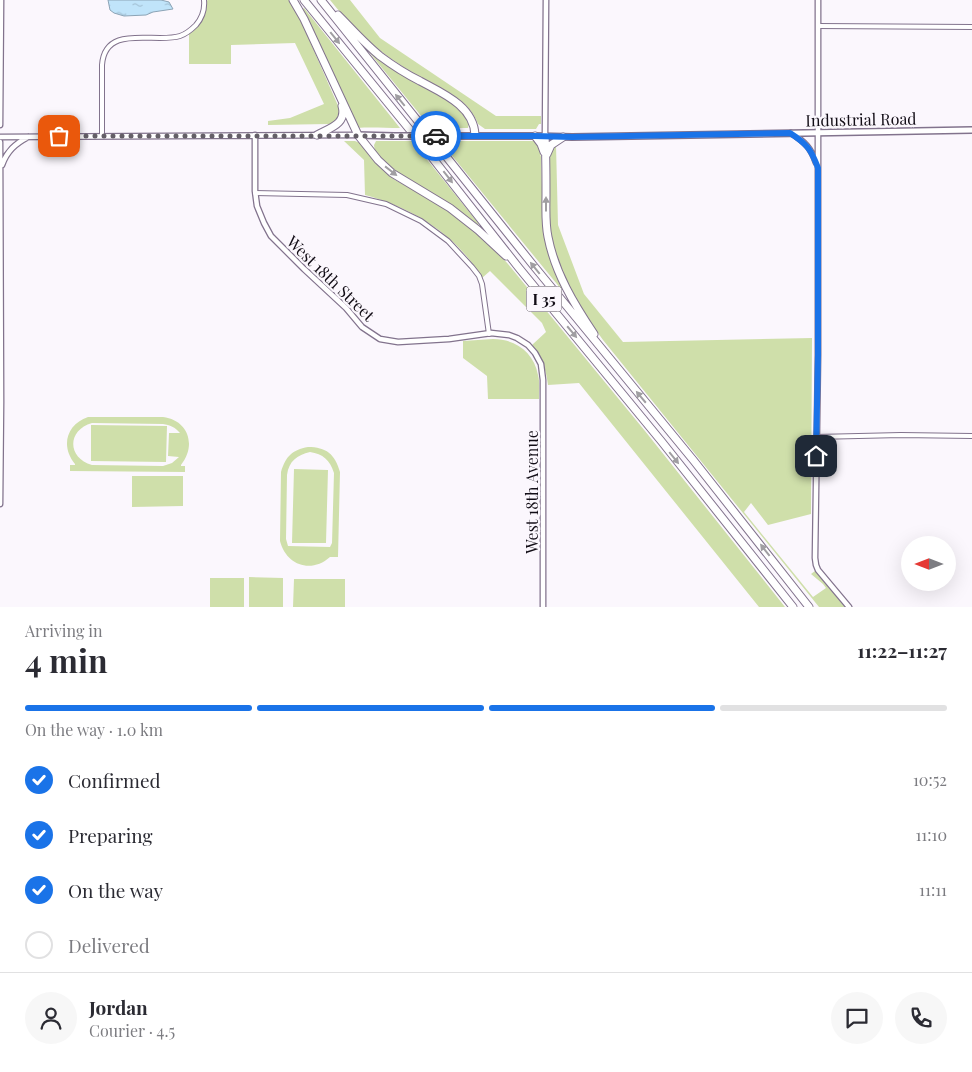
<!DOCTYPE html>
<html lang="en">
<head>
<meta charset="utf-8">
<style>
  body { margin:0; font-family:"Playfair Display",serif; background:#f7f7f7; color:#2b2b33; height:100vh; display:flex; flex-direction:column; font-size:19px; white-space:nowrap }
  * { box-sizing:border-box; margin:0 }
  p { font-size:16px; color:#7c7c81 }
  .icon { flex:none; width:28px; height:28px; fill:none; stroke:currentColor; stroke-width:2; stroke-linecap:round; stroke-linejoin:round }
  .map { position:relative; height:607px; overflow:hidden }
  .panel { display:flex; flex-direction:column; background:#fff; flex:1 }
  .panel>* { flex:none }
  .needle { width:32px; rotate:270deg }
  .fabs { position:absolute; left:901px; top:536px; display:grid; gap:10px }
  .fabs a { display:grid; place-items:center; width:55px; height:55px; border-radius:50%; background:#fff; box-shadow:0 5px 20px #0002; font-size:25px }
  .pin { position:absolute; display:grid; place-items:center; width:42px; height:42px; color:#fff; margin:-21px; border-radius:10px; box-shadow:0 2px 8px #0006 }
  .courier { position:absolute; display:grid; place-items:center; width:50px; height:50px; margin:-25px; border:4px solid #1a73e8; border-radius:50%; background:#fff; color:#222; box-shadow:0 1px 6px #0007 }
  .headline em { font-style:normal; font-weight:700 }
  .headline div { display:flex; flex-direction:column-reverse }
  .headline { display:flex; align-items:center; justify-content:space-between; height:85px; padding:0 25px }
  h1 { font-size:32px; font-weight:700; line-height:38px }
  .bar { display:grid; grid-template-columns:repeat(4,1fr); gap:8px 5px; align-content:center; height:60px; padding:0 25px }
  .bar i { height:6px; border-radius:4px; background:#e1e1e2 }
  .bar .current { background:#1a73e8 }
  .bar p { grid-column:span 4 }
  .line { display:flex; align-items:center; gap:12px; padding:0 25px; border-top:1px solid #e1e1e2 }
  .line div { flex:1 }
  .round { display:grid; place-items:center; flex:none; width:52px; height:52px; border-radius:26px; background:#f7f7f7 }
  ol { padding:0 25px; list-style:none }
  li { display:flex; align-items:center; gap:15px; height:55px }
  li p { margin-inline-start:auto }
  li .icon { padding:5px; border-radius:50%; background:#1a73e8; color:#fff; stroke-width:4 }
  li:last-child { color:#7c7c81 }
  li i { width:28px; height:28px; border:2px solid #e1e1e2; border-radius:50% }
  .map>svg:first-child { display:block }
  .green { fill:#cfdfaa; fill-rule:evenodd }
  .water { fill:url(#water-ripples); stroke:#8ca4b6 }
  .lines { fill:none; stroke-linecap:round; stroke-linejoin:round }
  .minor-casing { stroke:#82738d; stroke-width:6 }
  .tertiary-casing { stroke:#82738d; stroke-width:7 }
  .secondary-casing { stroke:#82738d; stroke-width:8 }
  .motorway-casing { stroke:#82738d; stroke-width:9 }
  .minor { stroke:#fff; stroke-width:4 }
  .tertiary { stroke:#fff; stroke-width:4.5 }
  .secondary { stroke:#fff; stroke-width:5 }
  .motorway { stroke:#fff; stroke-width:7 }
  .secondary-bridge-casing { stroke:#82738d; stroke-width:8; stroke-linecap:butt }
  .secondary-bridge { stroke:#fff; stroke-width:5 }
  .oneway { fill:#a09ea2 }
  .done { stroke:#645f67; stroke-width:5; stroke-dasharray:0 9 }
  .route { stroke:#1a73e8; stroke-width:6 }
  .labels { text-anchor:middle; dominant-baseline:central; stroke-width:4.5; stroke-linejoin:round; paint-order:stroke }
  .shield { fill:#fbf7fd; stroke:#58535b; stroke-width:1 }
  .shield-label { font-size:15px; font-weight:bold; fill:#120d16 }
  .street-label { font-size:16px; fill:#120d16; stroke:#fbf7fd }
</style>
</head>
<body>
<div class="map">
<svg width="972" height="607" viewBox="0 0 972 607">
  <defs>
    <pattern id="water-ripples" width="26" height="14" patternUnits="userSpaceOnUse" patternTransform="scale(1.25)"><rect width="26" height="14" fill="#c0e4fa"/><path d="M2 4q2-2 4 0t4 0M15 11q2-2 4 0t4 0" fill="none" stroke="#a4c2d6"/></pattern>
  </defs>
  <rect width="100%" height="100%" fill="#fbf7fd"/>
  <path class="green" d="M208,0H290L301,21L339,108C341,116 337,123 329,124L268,125V121L290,118L324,104L295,43L231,45V64H189V34C201,26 206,16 206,1Z
    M330,0H350L380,38L496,116H541V124H539L536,129H485L478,124C469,98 438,87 416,75C408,70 399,64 390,58C367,42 348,22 330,0Z
    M304,8L400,128C385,128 371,127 357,128L301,10Z
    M364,46L457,106C463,113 471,118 468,128H431Z
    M344,141H355L360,143L372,159L383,170L395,180L427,197L451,211L490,244L508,264L645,431L785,607H759L579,383L548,385C546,369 542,357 532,345L546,332L542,323L490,271L482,278C457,235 413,208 365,195L364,160Z
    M376,141H412L479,224L477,226L437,196L396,173L375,152L374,145Z
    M440,141H445L449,146H452L454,141H535L538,146L541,157L543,220L562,288L561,289Z
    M556,145L558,225L584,294L623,342L812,338L811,514L768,525L751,503L744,512L813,597L826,588L823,584L811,574L815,571L845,607H819L603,340C578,305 557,271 550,227L548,157L553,147Z
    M493,339C515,339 534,352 538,375C540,382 539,391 539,399H488L487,376L463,358V341Z
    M88,417H163C188,420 197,445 181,465V466H185V472L70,471V465H75V464C60,446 67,424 88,417ZM92,423L163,424C170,425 175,427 180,433H169L168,456L179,457L172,463L163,466L92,465C67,458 67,430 92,423Z
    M91,425L167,426L166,462L91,461Z
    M308,447C326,447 335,454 340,472L338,557H330C311,574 286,565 280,541L281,472C286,456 292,450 308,447ZM310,452C323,454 330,460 334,473L332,543L330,547L288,546L286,539L287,475C289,461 297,455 310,452Z
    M294,469L328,470L326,543H292Z
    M132,476H183V506L132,507Z
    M249,577L283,578V607H249Z
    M210,578H244V607H210Z
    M294,579H345V607H293Z"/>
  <path class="water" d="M108,0H161L169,2L173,9L153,12L146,15L124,16L114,13L110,10Z"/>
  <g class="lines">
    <g class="minor-casing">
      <path id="minor" d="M818,26L972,27
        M102,136V65C105,23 155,44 180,36C186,34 191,30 196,25C202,18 205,10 204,0
        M255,193L347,195L386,204L421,221L448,241L472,267L479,276L482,284L489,334
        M816,437L901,435L972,436"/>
    </g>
    <g class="tertiary-casing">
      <path id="tertiary" d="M818,0V355L815,558L816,565L818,570L849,607
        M0,125L1,0
        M791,133C805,142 811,148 816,163
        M255,135V191L257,206L264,223L271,236L304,269L346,308L362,327L380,339L398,342L449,339L491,333L509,335L517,338L528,345L535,353L541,364L543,380V607
        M545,136L546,0
        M0,137L358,135
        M0,142L1,402L0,504
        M2,165C7,151 15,144 28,137"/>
    </g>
    <g class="secondary-casing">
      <path id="secondary" d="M358,135L394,136
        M451,136H535L572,137L972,130"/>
    </g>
    <g class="motorway-casing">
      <path id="motorway" d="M293,0L304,19L358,135L378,160L392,173L450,208L478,230L506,256
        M304,0L423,146L519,268L662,442L793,607
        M321,0L533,265L694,461L809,607
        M338,15C352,29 365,44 380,56C392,65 406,74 420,81C442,93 474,106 475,135
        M317,135C330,128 347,124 342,106
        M535,136L541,144L544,152
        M545,136C546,155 546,175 546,194C546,208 545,223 548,237C555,273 574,304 594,334
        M547,154L551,145L563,137"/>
    </g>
    <use href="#minor" class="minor"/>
    <use href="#tertiary" class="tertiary"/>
    <use href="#secondary" class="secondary"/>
    <use href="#motorway" class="motorway"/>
    <g class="secondary-bridge-casing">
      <path id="secondary-bridge" d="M394,136H451"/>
    </g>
    <use href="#secondary-bridge" class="secondary-bridge"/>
  </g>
  <defs><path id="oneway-solid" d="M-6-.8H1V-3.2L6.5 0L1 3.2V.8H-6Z" transform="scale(1.25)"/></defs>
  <g class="oneway">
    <use href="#oneway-solid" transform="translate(335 38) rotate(51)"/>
    <use href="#oneway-solid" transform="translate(400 100) rotate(-129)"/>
    <use href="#oneway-solid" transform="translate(391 171) rotate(38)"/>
    <use href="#oneway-solid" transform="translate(448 177) rotate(52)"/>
    <use href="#oneway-solid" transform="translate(546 204) rotate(-90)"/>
    <use href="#oneway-solid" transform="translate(535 268) rotate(-129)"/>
    <use href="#oneway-solid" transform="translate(572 332) rotate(50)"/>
    <use href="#oneway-solid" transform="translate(641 397) rotate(-130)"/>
    <use href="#oneway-solid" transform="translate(674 458) rotate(51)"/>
    <use href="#oneway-solid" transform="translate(765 550) rotate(-128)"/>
  </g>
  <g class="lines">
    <path class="done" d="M59,136H436"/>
    <path class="route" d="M436,136H534L572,137L790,133C807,144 811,149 818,168V355L816,456"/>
  </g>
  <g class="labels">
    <rect class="shield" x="526.5" y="286.5" width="35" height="25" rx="4"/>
    <g class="shield-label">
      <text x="544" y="299">I 35</text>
    </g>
    <g class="street-label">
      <text transform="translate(861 119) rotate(-1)">Industrial Road</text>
      <text transform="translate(331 278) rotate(44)">West 18th Street</text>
      <text transform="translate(531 492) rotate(-90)">West 18th Avenue</text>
    </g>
  </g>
</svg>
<div class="fabs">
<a><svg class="needle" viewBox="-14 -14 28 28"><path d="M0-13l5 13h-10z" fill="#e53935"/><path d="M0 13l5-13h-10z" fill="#7c7c81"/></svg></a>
</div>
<div class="pin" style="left:59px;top:136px;background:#ea580c"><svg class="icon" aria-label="bag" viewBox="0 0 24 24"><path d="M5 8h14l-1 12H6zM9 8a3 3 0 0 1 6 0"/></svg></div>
<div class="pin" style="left:816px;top:456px;background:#1f2937"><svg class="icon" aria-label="home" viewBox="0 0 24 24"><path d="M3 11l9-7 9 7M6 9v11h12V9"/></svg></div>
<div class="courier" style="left:436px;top:136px"><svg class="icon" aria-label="car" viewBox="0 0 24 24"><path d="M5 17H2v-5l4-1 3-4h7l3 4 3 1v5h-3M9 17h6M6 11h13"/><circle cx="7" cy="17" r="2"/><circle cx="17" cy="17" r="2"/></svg></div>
</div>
<section class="panel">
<div class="headline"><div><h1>4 min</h1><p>Arriving in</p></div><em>11:22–11:27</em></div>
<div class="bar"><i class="current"></i><i class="current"></i><i class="current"></i><i></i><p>On the way · 1.0 km</p></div>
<ol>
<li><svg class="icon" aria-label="check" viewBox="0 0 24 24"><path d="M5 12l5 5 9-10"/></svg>Confirmed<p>10:52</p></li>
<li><svg class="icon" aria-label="check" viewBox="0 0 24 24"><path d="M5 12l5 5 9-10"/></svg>Preparing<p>11:10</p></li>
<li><svg class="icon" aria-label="check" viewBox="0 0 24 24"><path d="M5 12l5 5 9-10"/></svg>On the way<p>11:11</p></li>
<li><i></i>Delivered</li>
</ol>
<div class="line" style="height:90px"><a class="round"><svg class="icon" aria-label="person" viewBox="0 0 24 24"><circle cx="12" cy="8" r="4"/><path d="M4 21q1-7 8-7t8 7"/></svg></a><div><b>Jordan</b><p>Courier · 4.5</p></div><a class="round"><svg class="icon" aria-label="chat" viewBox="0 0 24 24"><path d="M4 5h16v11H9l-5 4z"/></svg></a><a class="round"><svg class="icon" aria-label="phone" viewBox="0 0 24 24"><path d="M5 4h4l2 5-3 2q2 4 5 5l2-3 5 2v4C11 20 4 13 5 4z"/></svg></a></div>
</section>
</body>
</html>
